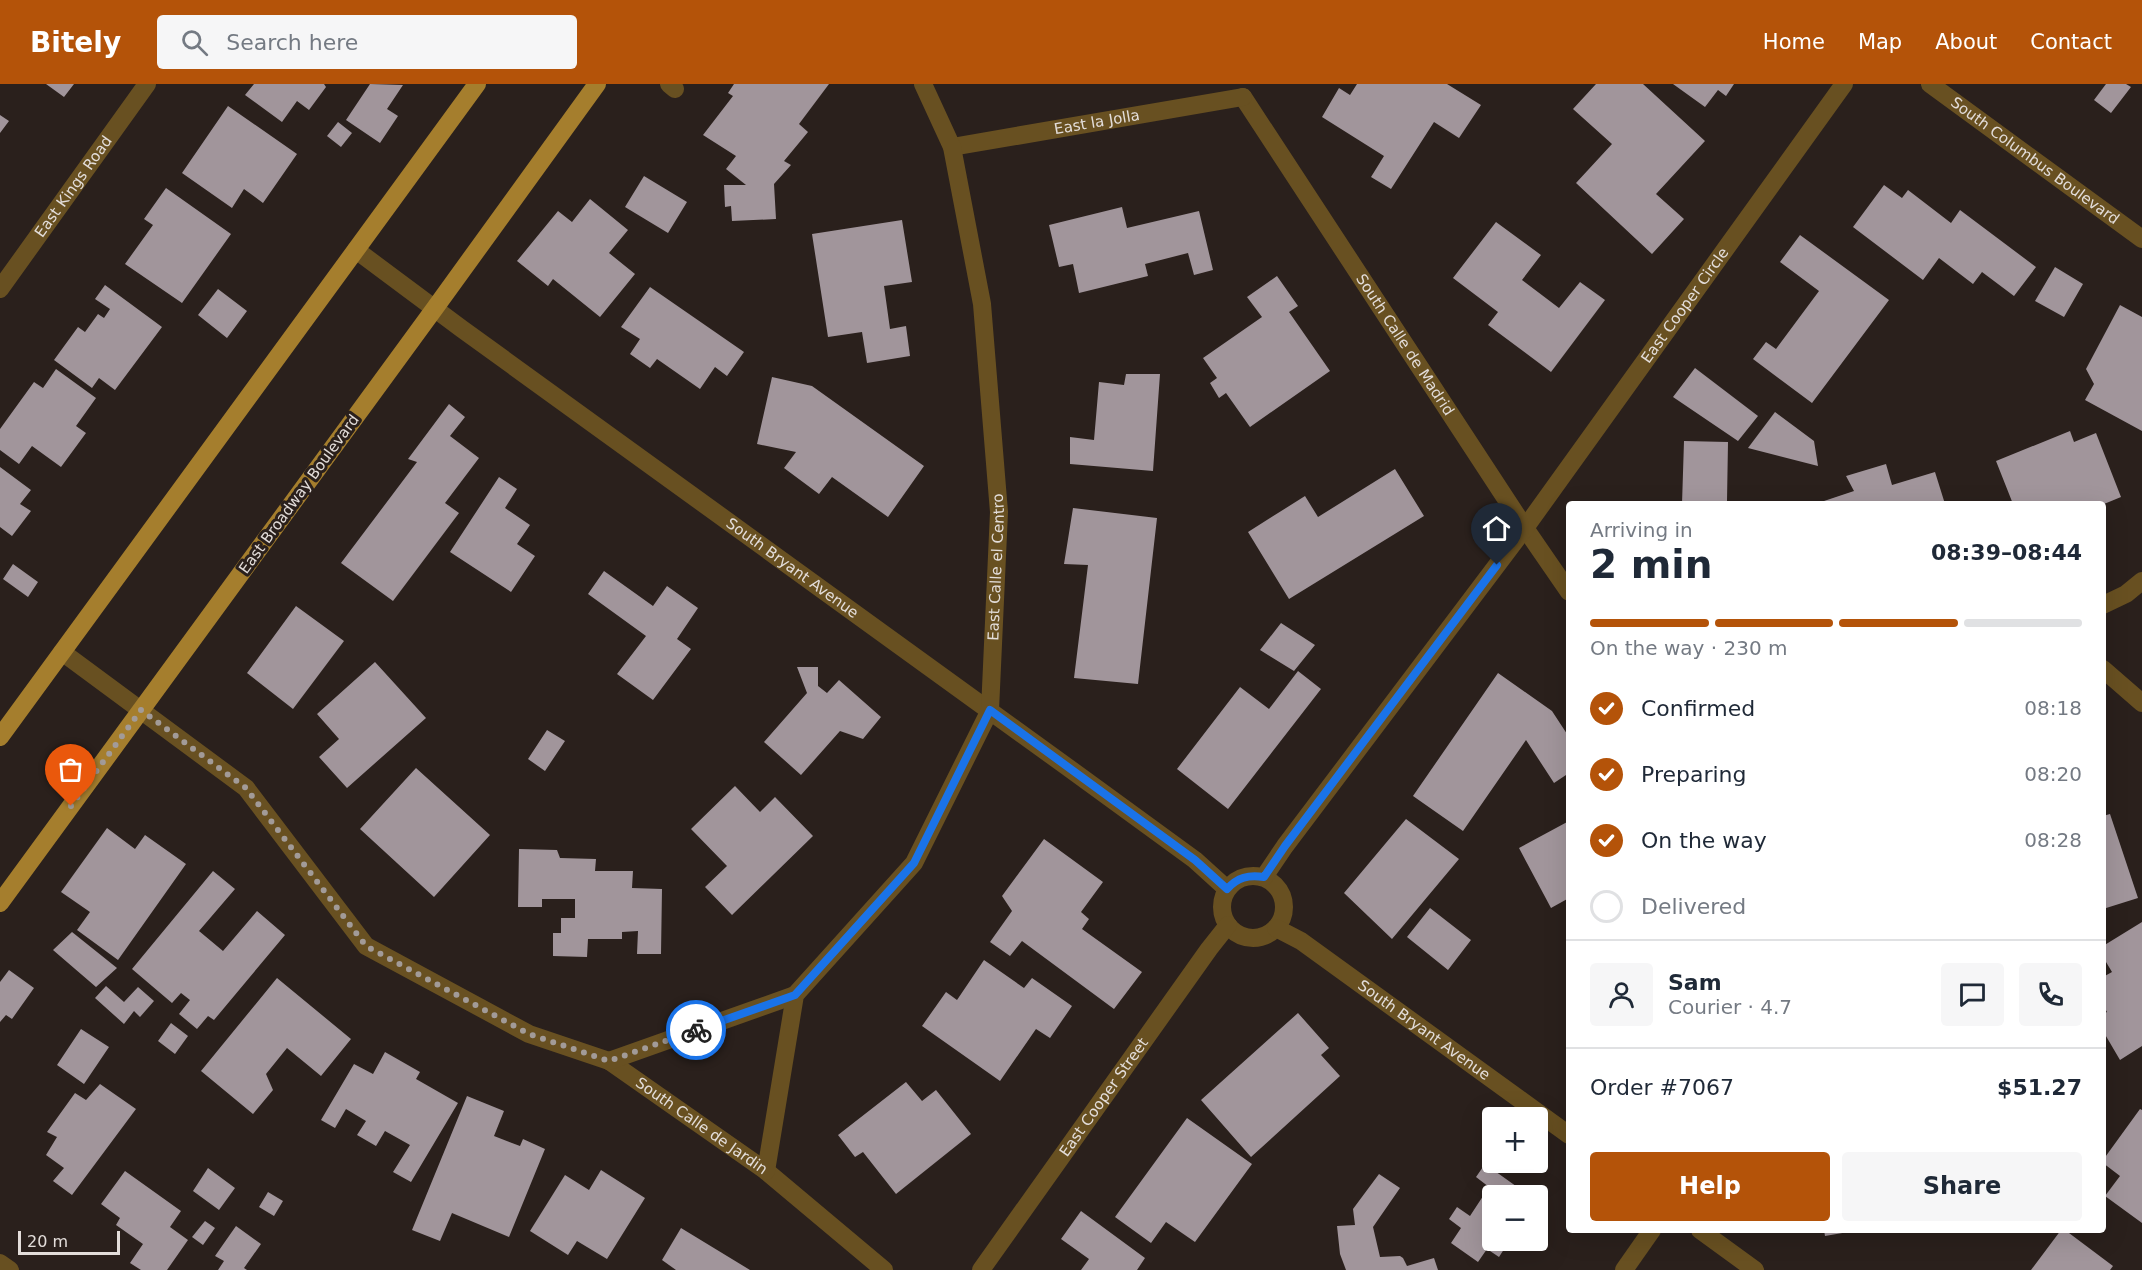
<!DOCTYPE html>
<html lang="en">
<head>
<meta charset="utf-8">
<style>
  body { margin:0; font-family:"DejaVu Sans",sans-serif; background:#f6f6f7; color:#1f2937; height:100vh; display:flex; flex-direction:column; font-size:22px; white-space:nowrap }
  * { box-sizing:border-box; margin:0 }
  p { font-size:20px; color:#747a83 }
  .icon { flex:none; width:33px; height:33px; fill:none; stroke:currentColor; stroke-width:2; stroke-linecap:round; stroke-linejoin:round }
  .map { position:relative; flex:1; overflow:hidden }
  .side { position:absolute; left:1566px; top:417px; width:540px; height:732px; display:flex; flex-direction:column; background:#fff; border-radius:6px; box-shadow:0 6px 24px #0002 }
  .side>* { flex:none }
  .buttons { position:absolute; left:1482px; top:1023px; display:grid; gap:12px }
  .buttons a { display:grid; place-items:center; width:66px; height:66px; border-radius:6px; background:#fff; box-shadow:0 6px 24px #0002; font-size:30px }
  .scale { position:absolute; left:18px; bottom:15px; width:102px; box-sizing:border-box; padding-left:6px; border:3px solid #e3ddda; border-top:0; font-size:16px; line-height:21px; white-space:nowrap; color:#e3ddda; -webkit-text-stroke:4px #2a201c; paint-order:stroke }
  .pin { position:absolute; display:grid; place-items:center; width:51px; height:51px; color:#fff; margin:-62px -26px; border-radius:50% 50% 50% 0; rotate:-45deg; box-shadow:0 0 6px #0007 }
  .pin .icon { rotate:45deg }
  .courier { position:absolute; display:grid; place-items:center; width:60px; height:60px; margin:-30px; border:4px solid #1a73e8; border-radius:50%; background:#fff; color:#222; box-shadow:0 2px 8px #0007 }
  .head em { font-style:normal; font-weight:700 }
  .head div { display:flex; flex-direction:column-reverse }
  .head { display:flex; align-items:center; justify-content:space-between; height:102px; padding:0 24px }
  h1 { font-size:39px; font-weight:700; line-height:45px }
  .bar { display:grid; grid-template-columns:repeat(4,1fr); gap:9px 6px; align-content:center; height:72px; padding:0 24px }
  .bar i { height:8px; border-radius:4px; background:#e0e1e3 }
  .bar .active { background:#b45309 }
  .bar p { grid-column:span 4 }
  .line { display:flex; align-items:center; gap:15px; padding:0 24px; border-top:2px solid #e0e1e3 }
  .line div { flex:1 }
  .round { display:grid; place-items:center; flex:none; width:63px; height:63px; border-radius:6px; background:#f6f6f7 }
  ol { padding:0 24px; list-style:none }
  li { display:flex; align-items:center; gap:18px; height:66px }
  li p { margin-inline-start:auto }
  li .icon { padding:6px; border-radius:50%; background:#b45309; color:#fff; stroke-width:4 }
  li:last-child { color:#747a83 }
  li i { width:33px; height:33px; border:3px solid #e0e1e3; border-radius:50% }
  .cta { display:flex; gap:12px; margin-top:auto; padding:12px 24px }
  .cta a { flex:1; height:69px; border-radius:6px; background:#b45309; color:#fff; font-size:24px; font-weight:700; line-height:69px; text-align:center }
  .cta a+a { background:#f6f6f7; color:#1f2937 }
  header { display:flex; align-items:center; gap:36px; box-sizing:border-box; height:84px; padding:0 30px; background:#b45309; color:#fff }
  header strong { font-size:28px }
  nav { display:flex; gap:33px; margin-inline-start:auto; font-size:21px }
  .search { width:420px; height:54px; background:#f6f6f7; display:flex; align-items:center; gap:15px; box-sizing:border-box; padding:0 21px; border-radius:6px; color:#747a83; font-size:22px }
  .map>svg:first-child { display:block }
  .building { fill:#a1959b }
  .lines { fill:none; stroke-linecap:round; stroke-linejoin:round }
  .minor { stroke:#685021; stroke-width:18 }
  .major { stroke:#a57e2d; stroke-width:18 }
  .done { stroke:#a29b98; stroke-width:6; stroke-dasharray:0 10.8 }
  .route { stroke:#1a73e8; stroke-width:8 }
  .labels { text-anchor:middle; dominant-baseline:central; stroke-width:6; stroke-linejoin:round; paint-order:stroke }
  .street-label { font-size:15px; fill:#e3ddda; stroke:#2a201c }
</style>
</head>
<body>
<header>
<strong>Bitely</strong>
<div class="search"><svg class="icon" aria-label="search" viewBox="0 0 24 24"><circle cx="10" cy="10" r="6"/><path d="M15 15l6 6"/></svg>Search here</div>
<nav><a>Home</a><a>Map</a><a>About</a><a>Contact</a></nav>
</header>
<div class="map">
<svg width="2142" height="1186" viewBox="0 0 2142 1186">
  <rect width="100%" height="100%" fill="#2a201c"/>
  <path class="building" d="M46,0H74L64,13Z
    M254,0H324L326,3L309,26L297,17L282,38L245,11Z
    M370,0L403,1L387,25L398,32L380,59L346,36Z
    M734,0H829L799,40L808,48L784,77L791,81L774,100L776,135L732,137L731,122L725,123L724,101H746L726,85L736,72L703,51L733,12L728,9Z
    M1357,0H1447L1481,21L1459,54L1434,38L1391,105L1371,93L1384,72L1322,33L1339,4L1350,11Z
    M1596,0H1643L1705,57L1656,110L1684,135L1652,170L1576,99L1612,60L1573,25Z
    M1673,0H1734L1726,12L1718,6L1705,23Z
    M2106,0H2126L2131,3L2111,29L2094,16Z
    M228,22L297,70L263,119L244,105L232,124L182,89Z
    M0,31L9,37L0,49Z
    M338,38L352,49L341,63L327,52Z
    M644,92L687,118L668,149L625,123Z
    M1884,101L1902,114L1908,106L1951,139L1960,126L2036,183L2014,212L1982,188L1973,200L1939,174L1923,196L1853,143Z
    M166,104L231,150L182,219L125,180L153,141L144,135Z
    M590,115L628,146L609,169L635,190L600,233L553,195L548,202L517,177L558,127L572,138Z
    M1122,123L1127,144L1199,127L1213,186L1194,191L1188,169L1145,180L1148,192L1079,209L1073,180L1059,183L1049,141Z
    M902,136L912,198L884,202L890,245L906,242L910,272L867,279L862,248L828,253L812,150Z
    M1496,138L1541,171L1522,196L1559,224L1580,198L1605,216L1551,288L1488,241L1498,228L1453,194Z
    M1800,151L1889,216L1812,319L1753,275L1766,258L1776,265L1819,207L1780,178Z
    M2055,183L2083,200L2064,233L2035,217Z
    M1277,192L1298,222L1289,228L1330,287L1250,343L1226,309L1219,314L1210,299L1217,294L1203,274L1262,233L1247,213Z
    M105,201L162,243L115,306L99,294L92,304L54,276L78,243L85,248L98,230L104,234L110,225L95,215Z
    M650,203L744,268L727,292L715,283L700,305L657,275L650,284L630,270L640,255L621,243Z
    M218,205L247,227L227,254L198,231Z
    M2120,221L2142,233V347L2085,316L2094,300L2086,285Z
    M1695,284L1758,332L1738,357L1673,313Z
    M56,285L96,314L76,342L86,349L61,383L32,362L19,380L0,366V345L34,298L43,304Z
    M1126,290H1160L1153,387L1070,380V353L1094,356L1099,298L1124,301Z
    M772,293L812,302L924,382L888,433L832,393L819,410L784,384L796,368L757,360Z
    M449,320L465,333L450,352L479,374L445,419L459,429L393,517L341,479L417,378L408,375Z
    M1775,328L1814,357L1818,382L1748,364Z
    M2070,347L2074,358L2096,349L2121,413L2104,420H2013L1996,377Z
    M1684,357L1728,358L1727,417H1743V420H1682Z
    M1886,380L1892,401L1935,388L1945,420H1826L1824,417L1854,407L1846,392Z
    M0,383L31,406L20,420L31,427L12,452L0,443Z
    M1395,385L1424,432L1289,515L1248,448L1305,412L1318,433Z
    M499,393L517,405L505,424L530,441L517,460L535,472L511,508L450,468Z
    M1073,424L1157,434L1138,600L1074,594L1088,481L1064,480Z
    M13,480L38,498L28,513L3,495Z
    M604,487L653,522L667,502L698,524L677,555L691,565L653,616L617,590L646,552L588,510Z
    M296,522L344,557L293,625L247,589Z
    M1281,539L1315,561L1294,587L1260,566Z
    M375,578L426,634L347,704L319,673L339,655L317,630Z
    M797,583H818V602L827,609L839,596L881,633L863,655L840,647L801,691L764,658L807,609Z
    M1298,587L1321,605L1228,725L1177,685L1240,603L1269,625Z
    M1498,589L1552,627L1569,653V689L1554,699L1526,656L1463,747L1413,712Z
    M547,646L565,657L545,687L528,675Z
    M416,684L490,751L434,813L360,745Z
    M735,702L760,728L775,713L813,752L732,831L705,803L727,782L691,745Z
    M2110,730L2138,814L2103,825V732Z
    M1406,735L1459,775L1392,855L1344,809Z
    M1569,737V814L1551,824L1519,764Z
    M107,744L135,765L145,751L186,780L118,876L77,846L90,828L61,808Z
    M1044,755L1103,798L1081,828L1089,835L1082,845L1142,888L1114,925L1022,857L1010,872L990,858L1012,827L1002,812Z
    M519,765L557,766L560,774L596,775L595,787H633L632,804L662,805L661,870H637L638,847L622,848V855H588L587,873L553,872V849H561V834H575V815H542V823H518Z
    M213,787L235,805L199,847L223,867L257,827L285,851L214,936L208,932L197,945L179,930L190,916L181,909L172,919L132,885Z
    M1430,824L1471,856L1448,886L1407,853Z
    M2142,838V962L2120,976L2103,947V930L2107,928L2103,921V893L2112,888L2103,873V862Z
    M72,848L117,884L96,903L53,866Z
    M984,876L1024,904L1032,894L1072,922L1050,954L1036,945L1000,997L922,942L946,908L957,916Z
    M9,886L34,904L12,935L6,931L0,938V898Z
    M277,894L351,955L321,992L287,964L266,990L273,1006L253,1030L201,987Z
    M106,902L124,918L138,903L154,917L140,933L134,927L124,940L95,914Z
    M1298,929L1329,964L1321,971L1340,992L1251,1073L1201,1016Z
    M171,939L188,952L175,970L158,957Z
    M81,945L109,963L84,1000L57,981Z
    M385,968L420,988L416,995L458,1019L411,1098L393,1088L410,1061L385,1047L376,1062L357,1051L366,1037L346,1025L335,1044L321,1036L354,980L373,990Z
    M906,998L922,1017L936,1006L971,1050L896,1110L863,1068L855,1073L838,1051Z
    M100,1000L136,1025L72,1111L53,1097L64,1084L46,1071L57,1053L47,1048L75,1009L86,1016Z
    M467,1012L504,1027L494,1052L520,1062L523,1055L545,1065L509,1153L452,1129L440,1157L412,1146Z
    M2140,1025L2142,1026V1139L2105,1112L2120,1092L2103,1079V1076Z
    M1187,1034L1252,1080L1195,1158L1166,1138L1151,1159L1115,1133Z
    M1485,1080L1530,1112H1492V1156H1510L1499,1173L1487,1165L1478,1178L1451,1159L1461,1144L1449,1135L1457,1123L1470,1132L1489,1103L1476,1093Z
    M208,1084L235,1104L219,1126L193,1107Z
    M601,1086L645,1114L607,1175L577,1157L568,1171L530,1147L565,1091L589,1106Z
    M125,1087L181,1127L170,1143L188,1156L167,1186H141L130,1179L143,1160L116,1141L120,1134L101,1120Z
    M1379,1090L1400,1104L1373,1143L1380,1173L1400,1172L1403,1174L1407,1182L1434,1174L1438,1186H1346L1340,1170L1337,1142L1355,1141L1353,1125Z
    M268,1108L283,1117L274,1132L259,1123Z
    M1081,1127L1145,1174L1137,1186H1081L1089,1175L1061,1155Z
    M205,1137L215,1144L203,1161L192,1153Z
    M236,1142L261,1160L244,1184L247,1186H218L224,1177L215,1172Z
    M681,1144L750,1186H676L662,1176Z
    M1824,1146H1854V1147L1825,1152Z
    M2061,1146H2065L2113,1182L2110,1186H2031Z"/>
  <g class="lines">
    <g class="minor">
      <path d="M669,0L675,5"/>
      <path id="s1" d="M1930,0L2142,155"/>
      <path id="s2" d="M1243,13L1525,444L1569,508"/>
      <path id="s3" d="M952,63L1243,13"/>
      <path id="s4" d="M356,166L462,245L1066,682L1195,776L1227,805"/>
      <path id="s5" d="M0,205L147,0"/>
      <path d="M2103,521L2126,510L2142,497"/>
      <path id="s6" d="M62,568L246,704L366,862L529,950L609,977L766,1087L884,1186"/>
      <path d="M2103,585L2142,619"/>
      <circle cx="1253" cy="823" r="31"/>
      <path id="s7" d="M1264,793L1285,762L1525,444L1844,0"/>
      <path id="s8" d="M1276,844L1301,857L1569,1051"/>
      <path d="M609,977L795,911"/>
      <path id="s9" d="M766,1087L795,911L914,779L990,626L999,428L982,220L952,63L923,0"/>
      <path d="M1700,1146L1755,1186"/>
      <path d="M0,1179L10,1186"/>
      <path id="s10" d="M981,1186L1209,865L1228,841"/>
      <path d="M1624,1186L1652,1146"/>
    </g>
    <path class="major" d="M0,653L477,0
      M0,819L435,224L597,0"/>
  </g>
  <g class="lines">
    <path class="done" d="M71,722L141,626L246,704L366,862L529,950L609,977L696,946"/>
    <path class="route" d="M696,946L795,911L914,779L990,626L1195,776L1227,805C1238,793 1248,791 1264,793L1285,762L1497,481"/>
  </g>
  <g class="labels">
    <g class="street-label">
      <text stroke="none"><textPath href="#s3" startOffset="147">East la Jolla</textPath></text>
      <text stroke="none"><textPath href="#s1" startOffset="130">South Columbus Boulevard</textPath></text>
      <text stroke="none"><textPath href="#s5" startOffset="126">East Kings Road</textPath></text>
      <text stroke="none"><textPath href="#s7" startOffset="710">East Cooper Circle</textPath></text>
      <text stroke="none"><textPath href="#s2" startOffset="296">South Calle de Madrid</textPath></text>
      <text transform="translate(299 410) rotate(-54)">East Broadway Boulevard</text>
      <text stroke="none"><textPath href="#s9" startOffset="670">East Calle el Centro</textPath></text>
      <text stroke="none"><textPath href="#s4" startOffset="540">South Bryant Avenue</textPath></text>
      <text stroke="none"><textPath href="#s8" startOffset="180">South Bryant Avenue</textPath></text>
      <text stroke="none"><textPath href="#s10" startOffset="212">East Cooper Street</textPath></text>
      <text stroke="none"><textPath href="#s6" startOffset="810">South Calle de Jardin</textPath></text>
    </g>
  </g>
</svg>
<div class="buttons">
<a>+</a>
<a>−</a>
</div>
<div class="scale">20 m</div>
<div class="pin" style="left:71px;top:722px;background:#ea580c"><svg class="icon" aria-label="bag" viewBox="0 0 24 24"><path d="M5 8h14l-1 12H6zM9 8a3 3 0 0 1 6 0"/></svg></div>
<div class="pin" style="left:1497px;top:481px;background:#1f2937"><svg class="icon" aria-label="home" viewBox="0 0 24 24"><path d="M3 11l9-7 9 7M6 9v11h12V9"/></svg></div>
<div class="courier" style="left:696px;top:946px"><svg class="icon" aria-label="bike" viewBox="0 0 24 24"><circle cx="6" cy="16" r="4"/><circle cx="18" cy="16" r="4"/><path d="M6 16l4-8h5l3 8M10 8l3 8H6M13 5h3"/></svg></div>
<section class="side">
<div class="head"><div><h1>2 min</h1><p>Arriving in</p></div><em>08:39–08:44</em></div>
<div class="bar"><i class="active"></i><i class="active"></i><i class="active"></i><i></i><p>On the way · 230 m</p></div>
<ol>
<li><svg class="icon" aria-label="check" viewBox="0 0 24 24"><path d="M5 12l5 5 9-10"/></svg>Confirmed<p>08:18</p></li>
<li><svg class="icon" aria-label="check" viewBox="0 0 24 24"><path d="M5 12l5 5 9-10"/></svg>Preparing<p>08:20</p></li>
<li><svg class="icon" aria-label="check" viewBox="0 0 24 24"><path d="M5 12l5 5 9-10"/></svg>On the way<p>08:28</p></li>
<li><i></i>Delivered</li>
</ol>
<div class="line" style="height:108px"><a class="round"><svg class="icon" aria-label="person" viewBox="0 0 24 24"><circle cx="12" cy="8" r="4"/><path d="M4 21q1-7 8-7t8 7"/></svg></a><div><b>Sam</b><p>Courier · 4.7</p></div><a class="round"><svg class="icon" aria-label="chat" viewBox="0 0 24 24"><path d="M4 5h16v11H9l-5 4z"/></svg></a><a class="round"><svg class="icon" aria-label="phone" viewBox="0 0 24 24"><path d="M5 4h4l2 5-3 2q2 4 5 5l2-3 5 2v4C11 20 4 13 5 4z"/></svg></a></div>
<div class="line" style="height:78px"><div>Order #7067</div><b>$51.27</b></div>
<div class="cta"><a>Help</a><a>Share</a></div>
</section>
</div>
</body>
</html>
